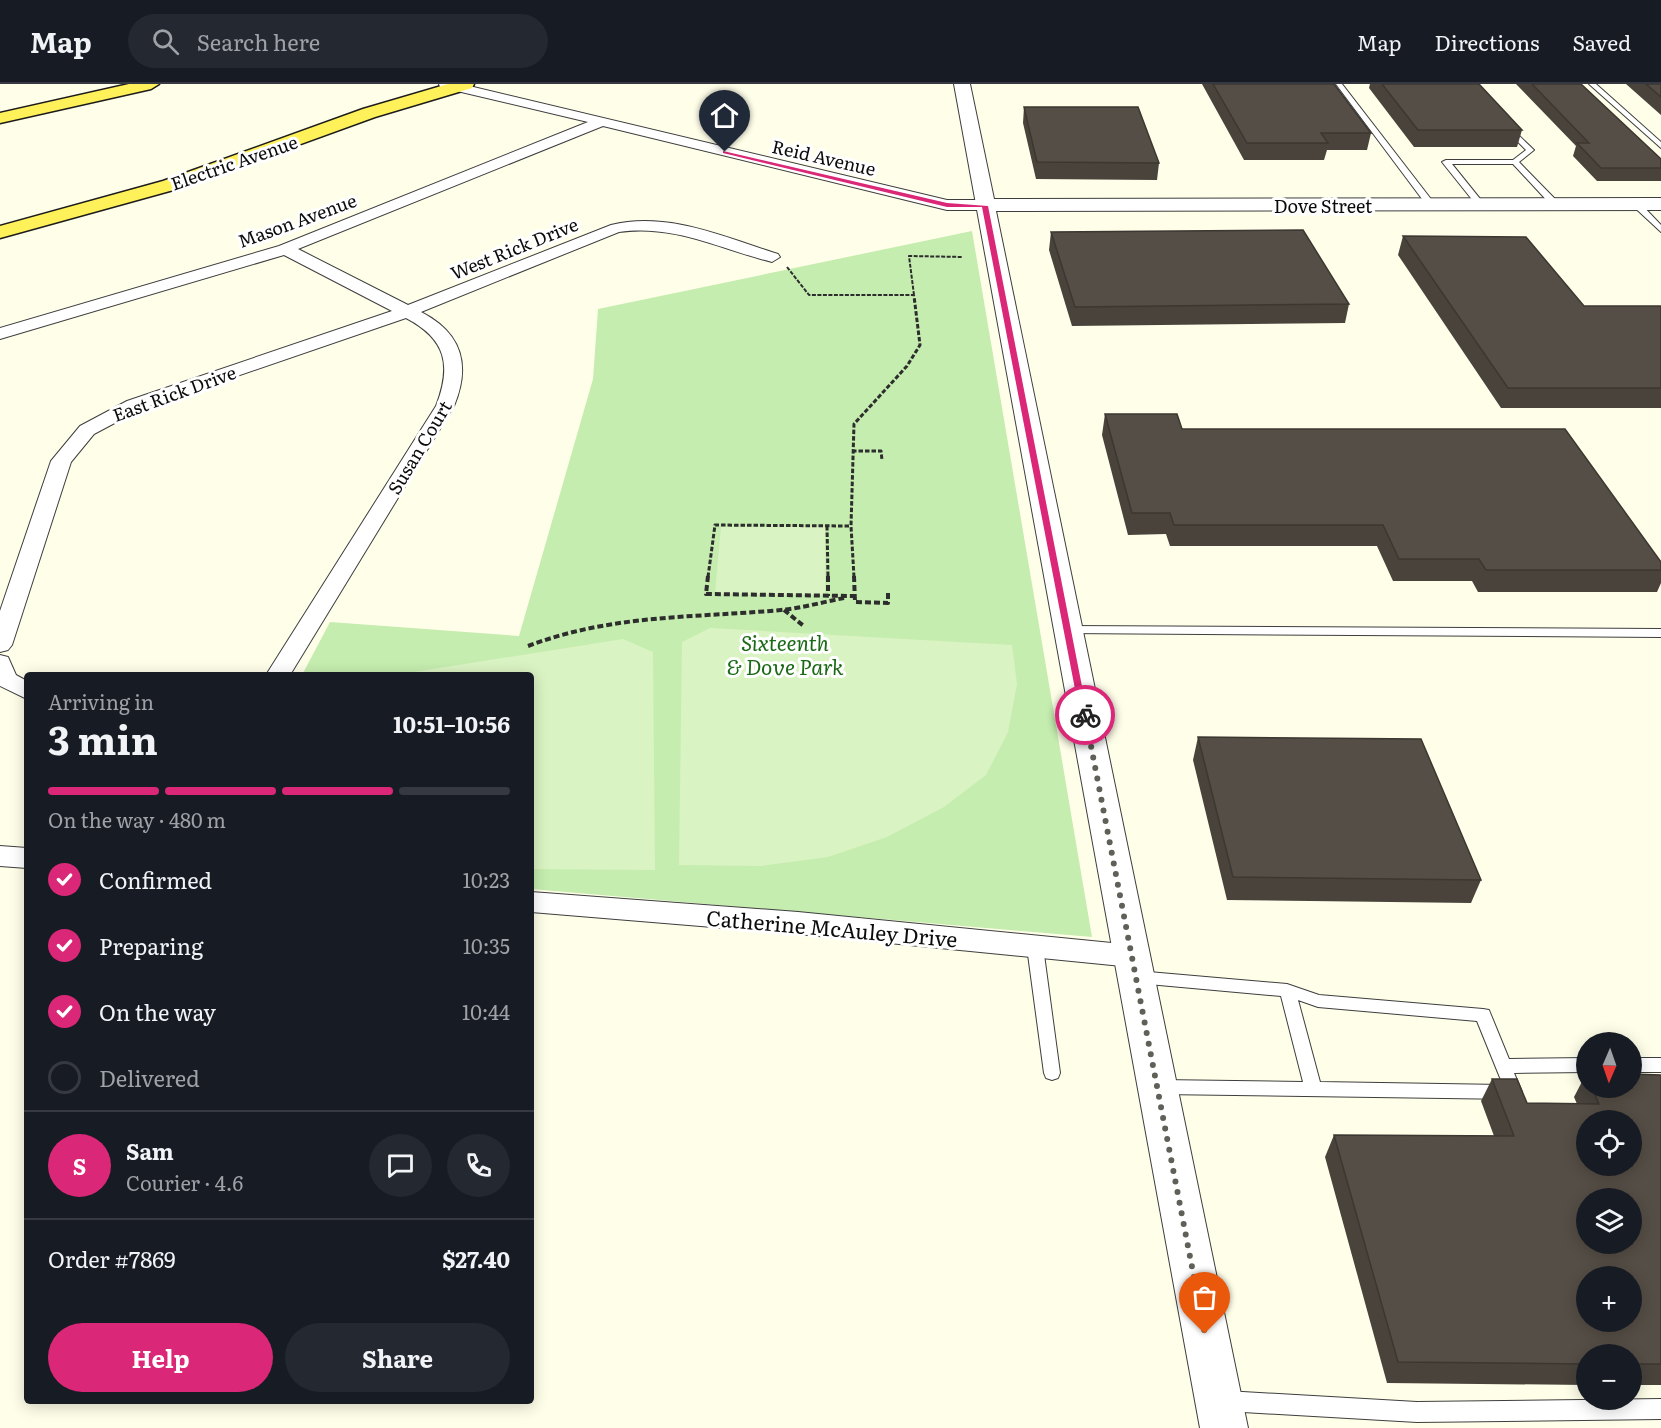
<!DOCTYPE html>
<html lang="en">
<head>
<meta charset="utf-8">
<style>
  body { margin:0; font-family:Literata,serif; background:#242831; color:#f1f3f6; height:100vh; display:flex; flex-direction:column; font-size:22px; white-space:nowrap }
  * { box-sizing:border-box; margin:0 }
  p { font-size:20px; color:#9ea1a6 }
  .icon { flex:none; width:33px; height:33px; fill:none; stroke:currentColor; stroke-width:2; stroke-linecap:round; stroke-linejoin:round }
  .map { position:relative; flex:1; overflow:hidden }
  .details { position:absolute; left:24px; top:588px; width:510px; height:732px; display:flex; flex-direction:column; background:#171b24; border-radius:6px; box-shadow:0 3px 15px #0003 }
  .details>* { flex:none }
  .needle { width:39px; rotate:182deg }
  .fabs { position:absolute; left:1576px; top:948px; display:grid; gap:12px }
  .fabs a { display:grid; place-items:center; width:66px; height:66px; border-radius:50%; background:#171b24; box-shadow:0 3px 15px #0003; font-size:30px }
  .pin { position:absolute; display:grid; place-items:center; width:51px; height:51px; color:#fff; margin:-62px -26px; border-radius:50% 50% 50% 0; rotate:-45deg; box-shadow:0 0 6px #0007 }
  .pin .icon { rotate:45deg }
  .courier { position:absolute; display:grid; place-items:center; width:60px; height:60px; margin:-30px; border:4px solid #db2777; border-radius:50%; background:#fff; color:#222; box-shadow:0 2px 8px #0007 }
  .headline em { font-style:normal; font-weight:700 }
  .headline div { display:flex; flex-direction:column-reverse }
  .headline { display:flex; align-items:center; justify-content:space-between; height:102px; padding:0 24px }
  h1 { font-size:39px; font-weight:700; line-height:45px }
  .bar { display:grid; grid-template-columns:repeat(4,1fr); gap:9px 6px; align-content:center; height:72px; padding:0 24px }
  .bar i { height:8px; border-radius:4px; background:#363941 }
  .bar .current { background:#db2777 }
  .bar p { grid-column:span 4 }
  .line { display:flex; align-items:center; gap:15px; padding:0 24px; border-top:2px solid #363941 }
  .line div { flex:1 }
  .round { display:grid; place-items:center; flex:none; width:63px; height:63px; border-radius:32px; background:#242831 }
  ol { padding:0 24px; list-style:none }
  li { display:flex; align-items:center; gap:18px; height:66px }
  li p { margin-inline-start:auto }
  li .icon { padding:6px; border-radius:50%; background:#db2777; color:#fff; stroke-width:4 }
  li:last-child { color:#9ea1a6 }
  li i { width:33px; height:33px; border:3px solid #363941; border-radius:50% }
  .cta { display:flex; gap:12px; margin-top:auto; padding:12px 24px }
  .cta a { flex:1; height:69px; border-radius:36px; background:#db2777; color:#fff; font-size:24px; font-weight:700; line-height:69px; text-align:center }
  .cta a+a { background:#242831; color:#f1f3f6 }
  header { display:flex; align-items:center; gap:36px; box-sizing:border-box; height:84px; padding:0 30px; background:#171b24; border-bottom:2px solid #363941 }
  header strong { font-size:28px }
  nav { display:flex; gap:33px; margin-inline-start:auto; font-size:21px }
  .search { width:420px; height:54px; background:#242831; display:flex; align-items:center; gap:15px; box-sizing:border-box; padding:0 21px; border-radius:33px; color:#9ea1a6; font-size:22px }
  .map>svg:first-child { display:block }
  .green { fill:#c5edaf }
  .pitch { fill:#daf3c2 }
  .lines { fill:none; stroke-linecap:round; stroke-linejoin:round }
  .service-casing { stroke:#3e3e3e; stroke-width:2 }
  .minor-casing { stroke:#3e3e3e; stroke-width:2 }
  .tertiary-casing { stroke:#3e3e3e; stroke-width:2 }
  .primary-casing { stroke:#1c1c1c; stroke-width:3 }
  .path-far2 { stroke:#2d2d2d; stroke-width:2; stroke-dasharray:4 1.5; stroke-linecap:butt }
  .path-far1 { stroke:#2d2d2d; stroke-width:3; stroke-dasharray:4.5 2; stroke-linecap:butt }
  .path { stroke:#2d2d2d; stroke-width:4; stroke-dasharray:6 3; stroke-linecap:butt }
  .service { fill:#fff; fill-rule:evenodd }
  .minor { fill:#fff; fill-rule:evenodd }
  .tertiary { fill:#fff; fill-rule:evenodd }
  .primary { fill:#fff159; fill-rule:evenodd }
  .wall { fill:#49433c }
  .building { fill:#554e46; stroke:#3c3731; stroke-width:1.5; fill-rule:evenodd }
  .route { fill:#db2777 }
  .done { stroke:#606059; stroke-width:6; stroke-dasharray:0 10.8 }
  .labels { text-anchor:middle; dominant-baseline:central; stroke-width:6; stroke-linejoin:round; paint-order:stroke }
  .far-street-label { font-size:18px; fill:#0b0b0b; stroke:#fff }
  .park-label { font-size:21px; font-style:italic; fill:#1a6916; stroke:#fff }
  .street-label { font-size:21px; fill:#0b0b0b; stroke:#fff }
</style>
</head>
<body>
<header>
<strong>Map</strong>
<div class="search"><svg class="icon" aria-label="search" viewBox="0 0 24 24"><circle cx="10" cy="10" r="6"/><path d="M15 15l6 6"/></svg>Search here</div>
<nav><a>Map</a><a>Directions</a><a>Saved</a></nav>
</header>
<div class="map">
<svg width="1661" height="1344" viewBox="0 0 1661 1344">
  <rect width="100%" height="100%" fill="#fffee9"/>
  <path class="green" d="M972,147L1092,853L531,805V591H302L330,538L519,552L593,295L598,225Z"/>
  <path class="pitch" d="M721,443H825V511L715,510Z
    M710,544L1012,561L1017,600L1008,648L986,691L944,723L887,753L828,773L761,782L679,781L682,558Z
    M623,555L653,568L655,786L531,785V591H395Z"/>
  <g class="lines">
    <g class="service-casing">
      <path id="service" d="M1336,0H1342L1434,119V123H1428Z
        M1589,0H1596L1661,58V64Z
        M1508,41L1534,66L1519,78L1558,118V122H1552L1513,80H1452L1485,121L1478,123L1442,78L1446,76H1513L1526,66L1505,45L1504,43Z
        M1633,118H1639L1661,141V148L1633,122Z
        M1068,542L1661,545V553L1064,549L1062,546L1064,543Z
        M1035,857L1040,859L1043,863L1060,989L1058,994L1052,996L1046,994L1044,989L1027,863L1030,859Z
        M1137,887L1287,900L1319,911L1483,925L1489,926L1491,931L1509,975L1587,974V988L1514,989L1522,1008L1520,1013L1514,1015L1160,1010L1154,1008L1152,1003L1154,998L1160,996L1303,998L1281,912L1137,899L1131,897L1129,893L1131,889ZM1298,916L1318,923L1477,937L1503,1001L1320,998Z
        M1632,974H1661V988H1632Z
        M1226,1307L1417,1318L1661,1315V1335L1417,1338L1226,1327L1219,1324L1216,1317L1219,1310Z"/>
    </g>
    <g class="minor-casing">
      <path id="minor" d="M439,0H461L947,116H985L993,121L985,126H947L603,42L298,165L408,221L611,141C667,127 724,153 778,170L780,173L772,178C720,165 674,140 619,148L421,228C462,249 471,281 454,322L290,591H266L436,322C452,281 446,255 406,234L141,325L94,350L71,378L12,561L8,566L0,568V527L51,377L80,342L127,317L392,227L284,171L0,255V244L279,162L588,38L440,3Z
        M0,571L8,573L16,591L27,597V615L0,602Z
        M0,762L27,764V784L0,782Z
        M531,808L798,828L1132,861L1142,864L1147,872L1142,880L1132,883L798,850L531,828Z"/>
    </g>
    <g class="tertiary-casing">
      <path id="tertiary" d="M954,0H970L994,115L1661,114V126L996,127L1248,1344H1200Z"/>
    </g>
    <g class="primary-casing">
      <path id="primary" d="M129,0H159L151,5L0,39V29Z
        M448,0H474L472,4L375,33L177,105L0,154V142L163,97L363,25Z"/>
    </g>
    <path class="path-far2" d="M787,183L809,211H914V213
      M914,211L909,172L963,173"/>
    <path class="path-far1" d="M852,367H881L882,376
      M827,442L828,493
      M708,493L715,441L851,442
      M854,493L851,442L854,340L907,282L920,261L914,212"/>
    <path class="path" d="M708,492L706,510L854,512
      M828,492V512
      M854,492L855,518L888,519V507
      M784,526L805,543
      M528,562C613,530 693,534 781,526C802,524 823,518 844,514"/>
    <use href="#service" class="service"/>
    <use href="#minor" class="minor"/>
    <use href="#tertiary" class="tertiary"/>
    <use href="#primary" class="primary"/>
  </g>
  <path class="wall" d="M1202,0H1334L1371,49L1367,66H1327L1324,76H1244Z
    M1370,0H1479L1522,46L1517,63H1414L1369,4Z
    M1516,0H1581L1661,75V97H1597L1573,72L1576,62Z
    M1626,0H1661V31Z
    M1024,23L1159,79L1157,96L1036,95L1023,39Z
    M1051,148L1349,220L1345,239L1072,242L1049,166Z
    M1403,152L1584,222H1661V324H1501L1398,171Z
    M1105,330L1182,345L1661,478V499L1657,508H1478L1472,497H1393L1377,462H1170L1166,450L1128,451L1102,351Z
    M1198,653L1481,796L1471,819L1227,816L1193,676Z
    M1586,990L1587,1004H1632L1661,991V1301H1632V1270H1587V1301L1387,1299L1325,1073L1334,1051L1494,1052L1481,1017L1492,995L1527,1019L1577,1020L1574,1013Z"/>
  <path class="building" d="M1213,0H1334L1371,49H1321L1328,59H1247Z
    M1382,0H1479L1522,46H1418Z
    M1532,0H1581L1661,75V84H1601L1577,59H1589Z
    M1646,0H1661V13Z
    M1024,23H1138L1159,79L1037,78Z
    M1303,146L1349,220L1075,223L1051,148Z
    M1403,152L1526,153L1584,222H1661V304H1508Z
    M1105,330H1177L1182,345H1565L1661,478V486H1486L1479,475H1399L1383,441H1174L1170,429H1132Z
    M1198,653L1421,655L1481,796L1233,793Z
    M1632,990L1661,991V1280H1632V1270H1587V1280L1398,1278L1334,1051L1514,1052L1492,995H1517L1527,1019L1599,1020L1592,1004H1632ZM1587,1036H1632V1082H1587ZM1587,1114H1632V1160H1587ZM1587,1192H1632V1238H1587Z"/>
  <path class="route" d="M723,67L947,119L988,122L1088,633L1080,631L982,123H947L723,69Z"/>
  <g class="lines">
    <path class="done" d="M1085,631L1205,1250"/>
  </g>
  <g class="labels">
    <g class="far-street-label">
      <text transform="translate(824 73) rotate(13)">Reid Avenue</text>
      <text transform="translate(234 78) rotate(-19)">Electric Avenue</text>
      <text x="1323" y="121">Dove Street</text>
      <text transform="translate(297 136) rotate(-20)">Mason Avenue</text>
      <text transform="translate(514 164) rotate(-22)">West Rick Drive</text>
      <text transform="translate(174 309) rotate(-20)">East Rick Drive</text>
      <text transform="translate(419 363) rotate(-59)">Susan Court</text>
    </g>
    <g class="park-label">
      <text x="785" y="557">Sixteenth<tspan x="785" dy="24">&amp; Dove Park</tspan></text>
    </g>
    <g class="street-label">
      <text transform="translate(832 843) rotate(5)">Catherine McAuley Drive</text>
    </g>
  </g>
</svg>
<div class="fabs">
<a><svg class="needle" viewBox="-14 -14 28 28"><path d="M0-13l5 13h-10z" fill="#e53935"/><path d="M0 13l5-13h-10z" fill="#9ea1a6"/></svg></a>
<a><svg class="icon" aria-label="locate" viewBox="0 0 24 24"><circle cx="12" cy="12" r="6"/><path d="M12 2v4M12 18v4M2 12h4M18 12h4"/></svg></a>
<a><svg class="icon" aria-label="layers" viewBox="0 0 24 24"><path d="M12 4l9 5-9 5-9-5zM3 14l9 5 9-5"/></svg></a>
<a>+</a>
<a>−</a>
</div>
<div class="pin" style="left:1205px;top:1250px;background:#ea580c"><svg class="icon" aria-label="bag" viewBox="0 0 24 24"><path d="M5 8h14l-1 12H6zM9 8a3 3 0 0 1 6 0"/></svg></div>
<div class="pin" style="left:725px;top:68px;background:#1f2937"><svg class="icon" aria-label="home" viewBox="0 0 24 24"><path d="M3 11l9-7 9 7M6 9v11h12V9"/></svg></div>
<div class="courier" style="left:1085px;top:631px"><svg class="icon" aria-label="bike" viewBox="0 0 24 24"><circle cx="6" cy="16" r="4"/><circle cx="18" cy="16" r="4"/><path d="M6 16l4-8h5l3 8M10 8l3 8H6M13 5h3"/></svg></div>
<section class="details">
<div class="headline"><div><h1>3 min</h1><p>Arriving in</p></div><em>10:51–10:56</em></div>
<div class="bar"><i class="current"></i><i class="current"></i><i class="current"></i><i></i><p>On the way · 480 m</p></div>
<ol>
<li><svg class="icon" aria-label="check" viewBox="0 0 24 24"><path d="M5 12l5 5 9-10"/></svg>Confirmed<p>10:23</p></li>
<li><svg class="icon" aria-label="check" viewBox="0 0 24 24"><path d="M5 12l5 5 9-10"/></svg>Preparing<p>10:35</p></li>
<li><svg class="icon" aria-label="check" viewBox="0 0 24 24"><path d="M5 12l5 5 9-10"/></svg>On the way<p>10:44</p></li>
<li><i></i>Delivered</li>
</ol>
<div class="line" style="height:108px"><b class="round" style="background:#db2777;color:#fff">S</b><div><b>Sam</b><p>Courier · 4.6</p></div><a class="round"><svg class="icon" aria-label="chat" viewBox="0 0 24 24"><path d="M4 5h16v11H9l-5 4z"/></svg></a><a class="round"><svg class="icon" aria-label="phone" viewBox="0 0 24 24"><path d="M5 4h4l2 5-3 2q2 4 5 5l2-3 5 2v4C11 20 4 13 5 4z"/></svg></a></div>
<div class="line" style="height:78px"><div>Order #7869</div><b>$27.40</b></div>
<div class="cta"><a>Help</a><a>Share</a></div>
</section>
</div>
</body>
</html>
